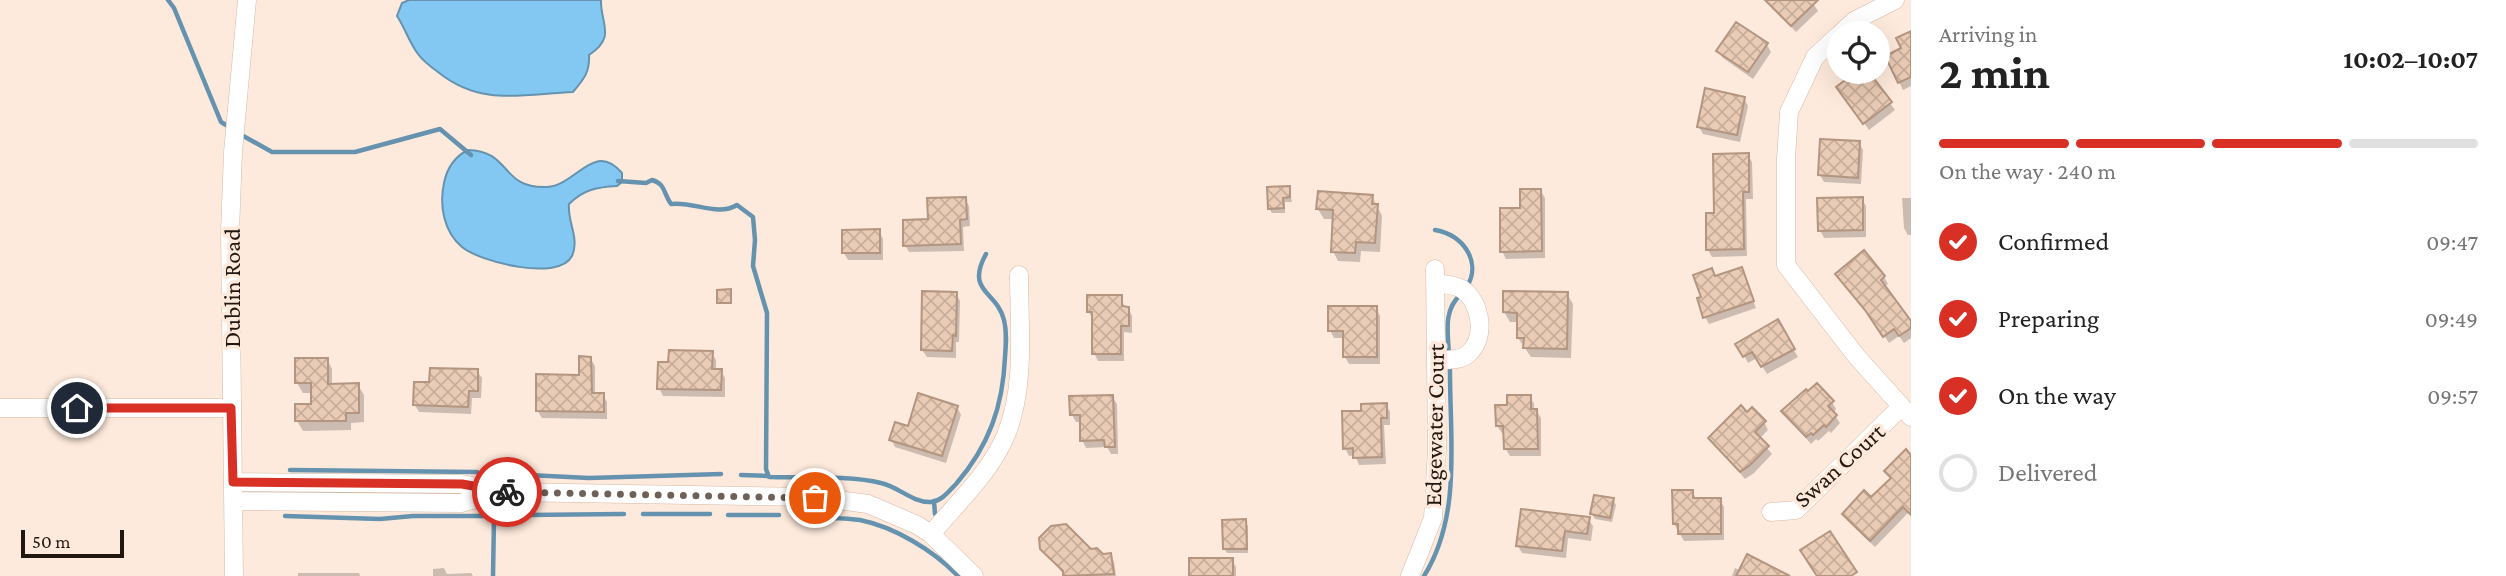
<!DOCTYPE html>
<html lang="en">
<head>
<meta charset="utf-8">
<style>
  body { margin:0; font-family:"Crimson Pro",serif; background:#f2f2f2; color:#222; height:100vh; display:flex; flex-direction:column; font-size:26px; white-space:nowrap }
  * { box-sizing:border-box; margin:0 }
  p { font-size:23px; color:#767676 }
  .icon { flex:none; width:38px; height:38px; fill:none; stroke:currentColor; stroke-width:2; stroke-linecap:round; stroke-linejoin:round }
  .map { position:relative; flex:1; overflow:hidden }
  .drawer { display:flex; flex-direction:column; background:#fff; width:595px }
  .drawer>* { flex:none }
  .buttons { position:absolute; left:1827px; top:21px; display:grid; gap:14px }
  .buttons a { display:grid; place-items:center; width:63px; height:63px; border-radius:50%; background:#fff; box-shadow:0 7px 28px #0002; font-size:35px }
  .scale { position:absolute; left:21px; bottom:18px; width:103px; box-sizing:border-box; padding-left:7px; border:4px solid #22170f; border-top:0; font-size:19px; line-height:24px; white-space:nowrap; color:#22170f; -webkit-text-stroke:5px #feeadc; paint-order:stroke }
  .pin { position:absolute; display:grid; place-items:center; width:60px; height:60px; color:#fff; margin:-30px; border:4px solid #fff; border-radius:50%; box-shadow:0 2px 7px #0007 }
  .courier { position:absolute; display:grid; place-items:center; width:70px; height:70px; margin:-35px; border:5px solid #d93025; border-radius:50%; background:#fff; color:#222; box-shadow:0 2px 9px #0007 }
  .head em { font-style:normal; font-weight:700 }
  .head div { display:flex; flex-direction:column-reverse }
  .head { display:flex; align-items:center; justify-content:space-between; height:119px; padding:0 28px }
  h1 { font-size:46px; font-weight:700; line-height:52px }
  .bar { display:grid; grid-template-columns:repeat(4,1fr); gap:10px 7px; align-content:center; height:84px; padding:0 28px }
  .bar i { height:9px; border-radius:5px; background:#e0e0e0 }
  .bar .current { background:#d93025 }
  .bar p { grid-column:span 4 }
  ol { padding:0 28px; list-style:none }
  li { display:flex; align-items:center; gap:21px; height:77px }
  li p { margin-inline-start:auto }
  li .icon { padding:7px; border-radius:50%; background:#d93025; color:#fff; stroke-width:4 }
  li:last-child { color:#767676 }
  li i { width:38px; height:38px; border:4px solid #e0e0e0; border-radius:50% }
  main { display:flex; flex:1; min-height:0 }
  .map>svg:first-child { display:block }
  .water { fill:#82c8f3; stroke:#6593af; stroke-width:2 }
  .shadow { fill:#0003 }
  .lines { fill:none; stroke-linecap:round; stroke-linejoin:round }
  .stream { stroke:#6593af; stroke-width:4.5 }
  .building { fill:url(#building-cross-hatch); stroke:#b39580; stroke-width:2 }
  .minor-casing { stroke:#d7b8a3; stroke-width:19 }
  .minor { stroke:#fff; stroke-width:18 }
  .done { stroke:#6f6157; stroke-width:7; stroke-dasharray:0 12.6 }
  .route { stroke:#d93025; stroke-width:9 }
  .labels { text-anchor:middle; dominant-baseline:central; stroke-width:7; stroke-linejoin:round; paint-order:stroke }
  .street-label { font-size:24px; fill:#22170f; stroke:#feeadc }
</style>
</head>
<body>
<main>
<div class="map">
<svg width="1911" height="576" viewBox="0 0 1911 576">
  <defs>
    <pattern id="building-cross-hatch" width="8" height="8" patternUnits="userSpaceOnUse" patternTransform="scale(1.75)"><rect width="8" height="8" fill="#eacbb5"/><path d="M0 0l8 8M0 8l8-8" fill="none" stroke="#c8ae9a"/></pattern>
  </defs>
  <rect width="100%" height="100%" fill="#feeadc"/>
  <path class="water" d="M409,0H601C600,23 617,37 589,55C590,73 583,80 573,92C523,94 481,107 438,72C431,67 423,61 418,54C409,42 405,28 397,16L402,3Z
    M468,150C512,151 500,189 547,187C577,185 594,140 622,173V182L617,186C598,187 584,189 569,204C567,222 580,238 572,256C559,282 480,262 462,247C444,232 439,206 444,183C447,168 454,157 468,150Z"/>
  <path class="shadow" d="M1765,0H1811L1818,11L1796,32Z
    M1911,39V86L1903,90L1887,57L1903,49Z
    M1767,45L1771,52L1753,79L1723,58L1718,51Z
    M1859,72H1867L1895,110L1869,130L1838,87Z
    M1744,98L1748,106L1740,142L1703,134L1699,127Z
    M1859,143L1863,150L1861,184L1824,182L1820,175Z
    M1748,155L1752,162L1753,199H1746L1747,256L1712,257L1708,250L1716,214Z
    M1289,188L1292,202H1285V213H1272L1269,208Z
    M1540,190L1545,198V258L1506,259L1502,251L1522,210Z
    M1372,196L1382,216L1380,252L1361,251L1360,262L1338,261L1333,251L1334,219H1324L1318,209Z
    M1902,198H1911V235H1908L1904,228Z
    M965,199L969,206L970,226L963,227L964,251L909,252L905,245L930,221Z
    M1862,199L1866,206V237L1824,238L1820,230Z
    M879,231L883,239V260H848L844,253Z
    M1741,269L1756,308L1709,324L1705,317L1716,278Z
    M1884,277L1888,284L1884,287L1911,324V338L1904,343L1899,336L1889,343L1872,317L1842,281Z
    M956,293L960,301L959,342H956V358L927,357L922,350Z
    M1567,294L1573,304L1571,358L1531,357L1518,338L1519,322H1510L1504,312Z
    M1121,297L1125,308H1128L1132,316V333L1124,332V361H1098L1094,353L1093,319L1088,311Z
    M1376,308L1380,316V364H1349L1345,357V338H1334L1330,330Z
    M1777,322L1798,357L1767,374L1757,358L1748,363L1738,344Z
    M712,353L716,360V371H721L725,378V397L663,396L659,388Z
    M590,358L595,366V395H603L607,402V419L542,418L537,410L581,376Z
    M327,359L332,369V385H358L364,395V422L351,423V430L303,431L297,421L313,406V393H303L297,383Z
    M477,371L482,378L481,398H472L471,414L419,412L415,405L431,384Z
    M1112,397L1117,404L1118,454H1111L1107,447L1086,448L1082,440L1081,422H1076L1072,415Z
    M1530,397L1534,404V410H1536L1541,418V456H1510L1505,448V433H1502L1497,426L1509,407Z
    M1832,402L1836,409L1833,413L1840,423L1831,433L1829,431L1818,441L1816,439L1811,444L1783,412Z
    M1386,405L1390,412V425H1384L1386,464L1359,465L1355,455L1349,456L1345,448L1363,412Z
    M957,407L961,415L946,463L895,447L891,439L909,428Z
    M1746,414L1764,422L1768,430L1759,439L1772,454L1754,473L1745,479L1710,438Z
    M1911,457V516L1908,513L1875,547L1848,521L1844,514L1871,500L1891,480L1886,472Z
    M1692,491L1697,500H1720L1724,507V540L1684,541L1674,524Z
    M1613,500L1616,505L1612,522L1595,519L1592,514Z
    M1588,519L1593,526L1591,541L1568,538L1566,558L1522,553L1518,546Z
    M1245,521L1248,526V553H1227L1224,548Z
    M1042,548L1090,551L1102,556L1110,555L1114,562L1116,576H1065Z
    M1232,560L1236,567V576H1191Z
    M444,568L447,574L471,573L473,576H433V569Z
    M1735,568L1741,571L1783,576H1732Z
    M298,573H359L360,576H298Z"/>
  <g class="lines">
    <path class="stream" d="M168,0L174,8L221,122L231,128
      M238,133L272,152H355L440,129L471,155
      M618,181L646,183L652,180C666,184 663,193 671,204C694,201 717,217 737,205L753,217L755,240L753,266L767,313L766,469L769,477C802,478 851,475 881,483C899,487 913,503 931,502C942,501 949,491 956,484C989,446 1003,406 1005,357C1006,344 1007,332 1004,320C997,291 965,292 986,254
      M1435,230C1463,234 1483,263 1466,288
      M1449,355C1448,333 1443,311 1460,295
      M290,470L477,472
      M489,473L589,478L721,474
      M741,475L768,476
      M934,501L935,514
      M643,514H710
      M525,515L624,514
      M728,515H779
      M795,515C817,519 839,517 860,520C895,527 934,551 958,576
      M285,516L380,519L413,516H511
      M493,576L494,518
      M1424,576C1463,514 1449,434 1450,364"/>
  </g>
  <path class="building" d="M1765,0H1818L1791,26Z
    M1736,22L1768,43L1748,72L1716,51Z
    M1911,31V77L1898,83L1885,56L1901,48L1896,38Z
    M1856,72H1869L1892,102L1863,124L1836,87Z
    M1705,88L1745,97L1737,135L1697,127Z
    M1820,139L1860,141L1858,178L1818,175Z
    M1749,153V192H1743L1744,249L1706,250V213H1714L1713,154Z
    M1290,186V197L1283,198L1284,208L1268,209L1267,187Z
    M1520,189H1541L1542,251L1500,252V208H1520Z
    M1318,191L1373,195L1372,204H1378L1375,243L1356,242L1355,253L1331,252L1333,210L1316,209Z
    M966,197L967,219L960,220L961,244L903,246V220L928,219L927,198Z
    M1863,197V230L1818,231L1817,198Z
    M880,229V253H842V230Z
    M1864,250L1885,276L1881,280L1911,321V328L1899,336L1894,329L1883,337L1865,310L1835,274Z
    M1742,267L1754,301L1703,318L1697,298L1701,297L1693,275L1712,268L1715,276Z
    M731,289V303H717V290Z
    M922,291L957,292L956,336L953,335L952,351L921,350Z
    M1503,291L1568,292L1567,349L1523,348L1524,338H1517V313L1503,312Z
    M1087,295H1122V306L1129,307V326H1121V354H1092V312H1087Z
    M1328,306H1377V357H1343V331H1328Z
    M1778,319L1795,349L1761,367L1752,352L1743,357L1735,344Z
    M669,350L713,351L712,369H722L721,390L657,389L658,362H668Z
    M579,356L591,357L592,393H604V412L536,411V374L579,375Z
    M295,358H328V384L359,383V413H346V421H295V404H311V383H295Z
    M430,368L478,369V391H469L468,407L413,405L414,382H429Z
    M1817,383L1834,401L1828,406L1837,415L1826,427L1824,425L1813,435L1811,433L1806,437L1781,411L1806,389L1808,391Z
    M918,393L958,406L942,456L889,440L895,422L908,426Z
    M1113,395L1115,447H1105L1104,440L1080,441V415H1070L1069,396Z
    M1507,395H1531V409H1537L1538,449H1504L1503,426H1496L1495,405H1507Z
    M1387,403V418H1381L1382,457L1353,458V448L1343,449L1342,411H1361V404Z
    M1741,405L1747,412L1752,407L1766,421L1755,432L1769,446L1750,465L1740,472L1708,438Z
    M1906,449L1911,455V515L1903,507L1870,541L1842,514L1864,490L1871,497L1891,478L1884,471Z
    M1672,490H1693V498H1721V534H1678V524H1673Z
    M1594,495L1614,498L1610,518L1590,514Z
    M1521,509L1590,517L1587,534L1565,531L1562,551L1516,546Z
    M1246,519L1247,549H1223L1222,520Z
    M1066,524L1091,549L1097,548L1103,554L1111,553L1114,574L1063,576V571L1040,549L1039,538L1051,526Z
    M1830,531L1857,572L1851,576H1817L1800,550Z
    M1747,554L1790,576H1736Z
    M1189,558H1233V576H1189Z"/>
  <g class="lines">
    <g class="minor-casing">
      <path id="minor" d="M1841,33L1854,21L1895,0
        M1839,35L1815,57L1789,112L1786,159V265L1857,357L1911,417
        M1435,283C1444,284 1455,285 1462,289C1481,302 1487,338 1468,354C1460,361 1446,360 1436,360
        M0,408H231
        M233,482L462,484L502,492L815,497L868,504L917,525L931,534L974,576
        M233,501L461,503L497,493
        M1771,512L1796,510L1901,407
        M931,534C957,503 990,473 1006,435C1026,386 1019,327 1019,275
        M234,576L230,232L233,152L247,0
        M1410,576L1433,518L1437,449L1435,269"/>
    </g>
    <use href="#minor" class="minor"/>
  </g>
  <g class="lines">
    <path class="done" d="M507,492L815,498"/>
    <path class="route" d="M77,408H231L233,482L462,484L507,492"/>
  </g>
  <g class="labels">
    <g class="street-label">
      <text transform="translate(231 288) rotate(-90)">Dublin Road</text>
      <text transform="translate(1434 425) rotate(-89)">Edgewater Court</text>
      <text transform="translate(1839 465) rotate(-42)">Swan Court</text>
    </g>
  </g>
</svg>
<div class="buttons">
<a><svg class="icon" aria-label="locate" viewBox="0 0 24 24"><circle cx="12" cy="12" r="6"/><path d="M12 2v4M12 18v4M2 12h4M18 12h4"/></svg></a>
</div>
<div class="scale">50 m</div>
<div class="pin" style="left:815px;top:498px;background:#ea580c"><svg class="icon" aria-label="bag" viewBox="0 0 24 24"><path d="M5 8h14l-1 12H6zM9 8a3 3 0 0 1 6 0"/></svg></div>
<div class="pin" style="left:77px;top:408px;background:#1f2937"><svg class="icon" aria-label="home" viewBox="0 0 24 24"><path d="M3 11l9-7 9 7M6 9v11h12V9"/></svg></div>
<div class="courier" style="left:507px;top:492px"><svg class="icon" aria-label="bike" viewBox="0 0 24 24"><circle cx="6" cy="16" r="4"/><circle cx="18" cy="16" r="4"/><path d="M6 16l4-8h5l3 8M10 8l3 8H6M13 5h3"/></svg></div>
</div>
<section class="drawer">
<div class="head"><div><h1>2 min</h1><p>Arriving in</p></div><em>10:02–10:07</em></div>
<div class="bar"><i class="current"></i><i class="current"></i><i class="current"></i><i></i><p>On the way · 240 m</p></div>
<ol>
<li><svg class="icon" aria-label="check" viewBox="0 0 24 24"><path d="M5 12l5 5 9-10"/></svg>Confirmed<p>09:47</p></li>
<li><svg class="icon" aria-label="check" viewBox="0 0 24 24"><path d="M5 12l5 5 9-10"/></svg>Preparing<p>09:49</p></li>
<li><svg class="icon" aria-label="check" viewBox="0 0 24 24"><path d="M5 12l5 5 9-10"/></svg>On the way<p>09:57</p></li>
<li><i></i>Delivered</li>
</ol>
</section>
</main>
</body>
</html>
